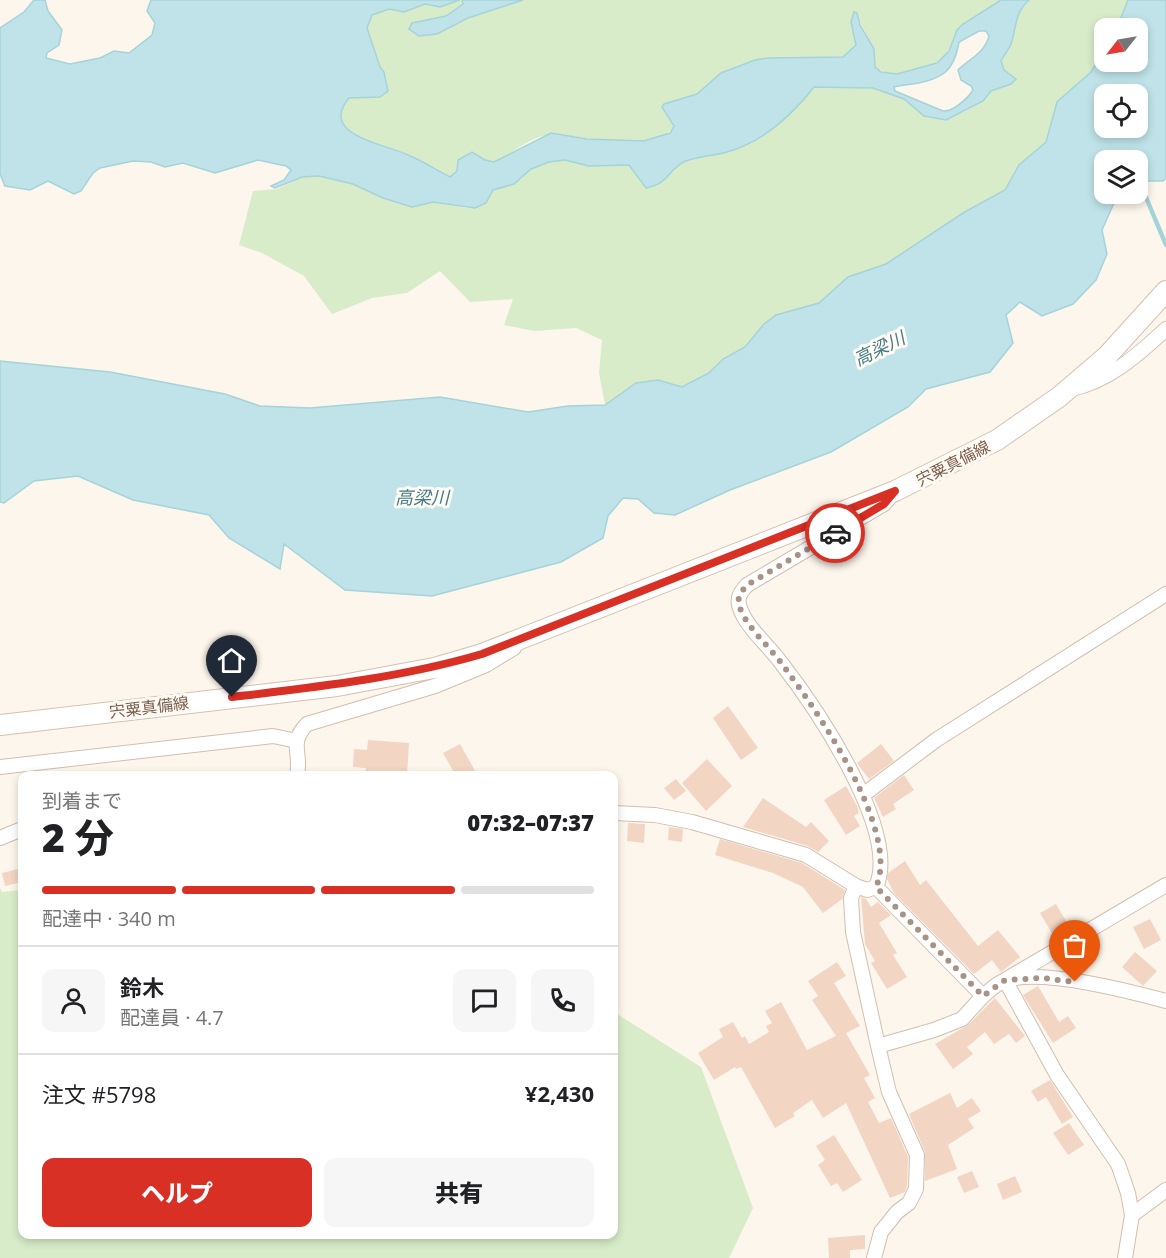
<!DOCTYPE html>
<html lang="ja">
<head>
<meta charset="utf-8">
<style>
  body { margin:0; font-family:"Open Sans","Noto Sans JP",sans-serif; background:#f6f6f6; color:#202124; height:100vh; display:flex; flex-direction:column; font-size:22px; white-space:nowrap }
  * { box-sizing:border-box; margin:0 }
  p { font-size:20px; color:#757577 }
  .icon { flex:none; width:33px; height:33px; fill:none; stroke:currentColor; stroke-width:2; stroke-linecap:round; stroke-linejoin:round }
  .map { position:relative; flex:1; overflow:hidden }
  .panel { position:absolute; left:18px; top:771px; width:600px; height:468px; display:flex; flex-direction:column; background:#fff; border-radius:12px; box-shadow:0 3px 9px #0003 }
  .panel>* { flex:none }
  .needle { width:39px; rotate:239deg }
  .fabs { position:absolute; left:1094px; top:18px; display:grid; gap:12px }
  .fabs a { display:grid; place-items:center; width:54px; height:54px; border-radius:12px; background:#fff; box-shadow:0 3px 9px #0003; font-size:30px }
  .pin { position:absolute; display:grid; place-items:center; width:51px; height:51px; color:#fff; margin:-62px -26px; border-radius:50% 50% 50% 0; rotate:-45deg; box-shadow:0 0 6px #0007 }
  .pin .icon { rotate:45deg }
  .courier { position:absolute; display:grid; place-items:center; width:60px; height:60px; margin:-30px; border:4px solid #d93025; border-radius:50%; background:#fff; color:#222; box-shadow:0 2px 8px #0007 }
  .head em { font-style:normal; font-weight:800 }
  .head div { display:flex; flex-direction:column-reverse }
  .head { display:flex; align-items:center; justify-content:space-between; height:102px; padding:0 24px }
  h1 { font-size:39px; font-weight:800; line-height:45px }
  .bar { display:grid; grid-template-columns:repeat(4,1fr); gap:9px 6px; align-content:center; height:72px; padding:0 24px }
  .bar i { height:8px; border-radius:4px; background:#e0e0e0 }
  .bar .active { background:#d93025 }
  .bar p { grid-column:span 4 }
  .line { display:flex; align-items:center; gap:15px; padding:0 24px; border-top:2px solid #e0e0e0 }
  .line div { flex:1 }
  .round { display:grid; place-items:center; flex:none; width:63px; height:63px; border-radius:12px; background:#f6f6f6 }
  .button { display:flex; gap:12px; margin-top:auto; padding:12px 24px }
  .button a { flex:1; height:69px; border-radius:12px; background:#d93025; color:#fff; font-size:24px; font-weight:800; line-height:69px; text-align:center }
  .button a+a { background:#f6f6f6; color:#202124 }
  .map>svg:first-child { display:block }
  .green { fill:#d8ecc9 }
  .water { fill:#bfe3e8; stroke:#a5d3da; stroke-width:1.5; fill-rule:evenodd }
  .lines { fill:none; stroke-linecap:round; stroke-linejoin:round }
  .stream { stroke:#a5d3da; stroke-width:4.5 }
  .building { fill:#f3d5c3 }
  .street-casing { stroke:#d1beb0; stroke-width:16 }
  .secondary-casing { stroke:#d6c0b0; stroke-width:22 }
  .street { stroke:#fff; stroke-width:14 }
  .secondary { stroke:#fff; stroke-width:20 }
  .done { stroke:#a89285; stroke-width:6; stroke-dasharray:0 10.8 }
  .route { stroke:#d93025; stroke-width:8 }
  .labels { text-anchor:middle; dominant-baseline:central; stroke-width:6; stroke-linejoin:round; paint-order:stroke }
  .street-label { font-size:16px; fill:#7a5c4d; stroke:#fffaf3 }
  .water-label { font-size:18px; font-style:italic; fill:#437c86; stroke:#fffaf3 }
</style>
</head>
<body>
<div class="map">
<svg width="1166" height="1258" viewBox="0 0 1166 1258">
  <rect width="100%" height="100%" fill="#fdf6ec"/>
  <path class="green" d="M462,0L463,4L446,16L417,21L425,36L437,34L480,13L523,0H1001C992,12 973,14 962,25C953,34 952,48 943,57C930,71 890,80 875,67L874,49L855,12L852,18L856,45L843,57L768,58L755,60L721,73L697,94L664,104L662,107L674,126C652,159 576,130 543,136C530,138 508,156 494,162L485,160L472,152L458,160V171L450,177C436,170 423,161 408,155C385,144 319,135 349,98L380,97V68L367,28L372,15L389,9L404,12L425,4L440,7Z
    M1029,0H1128L1117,28H1104V52L1091,72L1057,102L1046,142L1019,165L1005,190L963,213L886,264L848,277L819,303L776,315L764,324L745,347L723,359L709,373L682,388L658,380L636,383L605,405L599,373L602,340L576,328L534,331L504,325L513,299L470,302L440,271L407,293L372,298L332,314L304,276L262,253L239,245L253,191L277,189L302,177L319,176L353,184L383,198L412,207L433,202L467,208L486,203L493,190L520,180L531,169L548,162L565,160L589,166L629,165L646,188C671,183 667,169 686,161C699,156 714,156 727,152C763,142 792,115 814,87L873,88L904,99L924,116L964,112L983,101L991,91L1016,79C1011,74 1004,73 1002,66C998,52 1019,10 1029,0Z
    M0,888L2,892L22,890V1234H614V1012L701,1067L753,1208L729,1258H0Z"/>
  <path class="water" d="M34,0H45L48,11L62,30L59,45L47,53L46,58L70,64L100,58L114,51L129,53L152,35L155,23L147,11L151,0H460L440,7L425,4L404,12L389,9L372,15L367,28L380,67L384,72L388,91L380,97L349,98C318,135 385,144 408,155C423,161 436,170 450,177L457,171L458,160L472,152L485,160L494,162L551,133L587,139L644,141L670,133L674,126L662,107L664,104L697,94L721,73L755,60L768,58L843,57L856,45L851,22L854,12L857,13L860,25L874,49L875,67L881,72L897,74L937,63L949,51L957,30L963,24L1001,0H1029C1014,14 1017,26 1011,44C1009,49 1004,55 1001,61L1004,70L1016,79L1011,84L991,91L983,101L946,120L924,116L904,99L873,88L814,87C792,115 763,142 727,152C714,156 699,156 686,161C667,169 671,183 646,188L629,165L589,166L565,160L549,162L531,169L514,184L493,190L486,203L475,208L433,202L412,207L383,198L353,184L319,176L302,177L275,188L271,186L284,180L291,170L286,166L258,160L215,173L183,163L165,167L151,162L133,161L100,168L93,173L81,191L74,194L48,181L30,190L5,186L0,174V28L24,12ZM979,31H986L989,36C985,53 969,59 958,70L961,80L971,86L973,90C968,98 953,112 943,111L895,91L894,87C901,85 906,85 913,84C943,79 954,71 959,42Z
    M462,0H523L468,18L437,34L419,36L409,29L412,23L446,16L463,4Z
    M1128,0H1166V178L1163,181H1137V160H1104V194H1118L1102,230L1107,254L1096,280L1073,304L1042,316L1020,302L1006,315L1013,343L990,372L926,389L908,407L831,452L730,490L675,515L654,513L638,499L623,498L608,516L603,538L561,562L432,596L345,590L284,544L280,569L229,538L209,515L133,500L78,476L34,481L4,503L0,502V361L110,372L225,394L260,406L310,408L440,397L528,412L568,406L605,405L636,383L658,380L682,387L709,373L723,359L745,347L764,324L776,315L819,303L848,277L886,264L963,213L1005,190L1019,165L1046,142L1057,102L1091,72L1104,52V62H1137V28H1117ZM1137,94V128H1104V94Z"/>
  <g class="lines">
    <path class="stream" d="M1137,176L1166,245"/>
  </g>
  <path class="building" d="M728,706L758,748L741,760L713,718Z
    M368,740L409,743L407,775L366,772V768L353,767L354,749L367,750Z
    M460,744L478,776H456L443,753Z
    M881,744L894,761L869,779L857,763Z
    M707,759L732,786L706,811L682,783Z
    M904,775L914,790L893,804L896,809L883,817L874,798Z
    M676,779L686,791L674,800L664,788Z
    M846,786L857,806L859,813L854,816L860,826L846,835L824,800Z
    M763,798L806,827L811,822L829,841L818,852L808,846L743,827Z
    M628,823L645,824L644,843L627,841Z
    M669,827L683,829L682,842L668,840Z
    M720,839L802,863L845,890L842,899L823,913L803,887L773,873L715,855Z
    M905,861L920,885L926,880L978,946L998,930L1020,957L1001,972L992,960L974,974L894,893L887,879L888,873Z
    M22,868V882L5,886L2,873Z
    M861,897L866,899L871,907L878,902L891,915L879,923L897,953L893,955L907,977L887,989L871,963L875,961L865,944Z
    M1056,904L1069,926L1053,935L1040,913Z
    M1150,919L1161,940L1144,949L1133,927Z
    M1135,952L1157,971L1143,986L1122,967Z
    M837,962L846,976L834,983L860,1026L846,1033L870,1075L864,1078L875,1098L868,1102L879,1123L891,1118L908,1157L907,1187L905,1192L890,1198L846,1103L823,1118L812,1100L793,1113L795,1116L775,1128L741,1067L736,1069L735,1067L714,1080L698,1053L723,1037L719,1029L733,1022L742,1038L745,1036L749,1044L769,1032L766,1026L772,1023L765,1011L781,1002L807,1050L836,1036L812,1000L818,996L808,981Z
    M1038,986L1059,1022L1068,1016L1076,1028L1053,1043L1023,995Z
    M995,998L1025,1036L1016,1043L1009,1034L994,1044L985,1032L967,1047L973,1054L953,1069L935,1044L968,1025Z
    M1050,1080L1073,1117L1062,1124L1046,1097L1038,1102L1031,1091Z
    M950,1093L957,1108L972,1098L981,1111L968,1119L974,1128L948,1145L957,1169L925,1181V1152L909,1114Z
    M1069,1123L1084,1145L1068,1155L1053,1133Z
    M834,1135L862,1180L843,1192L837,1183L831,1186L818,1165L825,1160L816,1146Z
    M972,1171L979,1187L964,1193L957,1177Z
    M1015,1176L1022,1192L1003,1200L997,1184Z
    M865,1235V1249L850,1250V1258H829L828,1238Z"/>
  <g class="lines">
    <g class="street-casing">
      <path id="street" d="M1071,389C1108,382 1139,354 1166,329
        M0,767L273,736L297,741
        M297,775C302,753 288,744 307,724L435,686L486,665L514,648
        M863,795L936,740L1166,594
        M614,813L655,815L692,822L806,855L856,886L867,890L876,887C901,831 814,705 779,660C766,643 744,625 739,605C737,596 742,591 747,585L884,504L890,497
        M0,838L22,829
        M856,886L851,898L853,932L878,1046L889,1092L917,1155L916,1189L909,1203L897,1212L881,1232L874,1258
        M876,887L983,996C989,991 998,982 1006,980C1042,969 1129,991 1166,1001
        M878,1046L934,1030L962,1019L983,996
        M1132,1215L1166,1190
        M1125,1258L1132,1215L1128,1193L1118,1164L1057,1075L1005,980L1166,885"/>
    </g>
    <g class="secondary-casing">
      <path id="secondary" d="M0,725L337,686L434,668L482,654L895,491L997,440L1059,397L1108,355L1166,291"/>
    </g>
    <use href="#street" class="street"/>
    <use href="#secondary" class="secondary"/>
  </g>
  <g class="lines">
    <path class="done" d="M835,533L747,585C742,591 737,596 739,605C745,626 769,646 782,664C816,709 901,831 876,887L983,996L1005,980L1042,978L1075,982"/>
    <path class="route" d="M232,697C317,687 400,678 482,654L895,491L884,504L835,533"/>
  </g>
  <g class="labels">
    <g class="street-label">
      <text transform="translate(953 463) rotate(-27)">宍粟真備線</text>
      <text transform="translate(149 707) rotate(-7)">宍粟真備線</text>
    </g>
    <g class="water-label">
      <text transform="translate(879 348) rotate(-26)">高梁川</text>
      <text x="422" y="497">高梁川</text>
    </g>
  </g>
</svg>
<div class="fabs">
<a><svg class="needle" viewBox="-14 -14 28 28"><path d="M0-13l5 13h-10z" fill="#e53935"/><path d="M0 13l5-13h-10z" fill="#757577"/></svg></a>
<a><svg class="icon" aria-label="locate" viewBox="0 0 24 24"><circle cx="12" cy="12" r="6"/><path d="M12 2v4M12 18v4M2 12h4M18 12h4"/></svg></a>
<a><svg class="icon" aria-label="layers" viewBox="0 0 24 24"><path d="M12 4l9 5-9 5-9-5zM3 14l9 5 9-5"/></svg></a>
</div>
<div class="pin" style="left:1075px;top:982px;background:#ea580c"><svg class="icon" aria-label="bag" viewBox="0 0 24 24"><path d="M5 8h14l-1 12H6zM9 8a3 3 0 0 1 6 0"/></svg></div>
<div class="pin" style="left:232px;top:697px;background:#1f2937"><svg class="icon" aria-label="home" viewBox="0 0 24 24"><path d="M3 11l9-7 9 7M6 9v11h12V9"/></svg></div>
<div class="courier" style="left:835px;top:533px"><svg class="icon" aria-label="car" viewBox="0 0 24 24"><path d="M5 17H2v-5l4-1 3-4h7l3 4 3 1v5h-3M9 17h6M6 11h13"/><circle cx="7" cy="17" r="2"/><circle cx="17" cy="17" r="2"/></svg></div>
<section class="panel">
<div class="head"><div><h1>2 分</h1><p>到着まで</p></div><em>07:32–07:37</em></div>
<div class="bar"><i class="active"></i><i class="active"></i><i class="active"></i><i></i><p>配達中 · 340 m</p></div>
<div class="line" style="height:108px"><a class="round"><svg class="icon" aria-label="person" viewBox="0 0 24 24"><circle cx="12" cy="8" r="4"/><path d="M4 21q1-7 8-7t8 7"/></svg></a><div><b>鈴木</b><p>配達員 · 4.7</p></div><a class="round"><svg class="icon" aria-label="chat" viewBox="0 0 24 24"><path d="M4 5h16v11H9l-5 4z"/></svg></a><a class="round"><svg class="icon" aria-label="phone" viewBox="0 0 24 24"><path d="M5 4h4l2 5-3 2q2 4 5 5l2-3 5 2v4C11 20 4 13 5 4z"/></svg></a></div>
<div class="line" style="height:78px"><div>注文 #5798</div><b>¥2,430</b></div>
<div class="button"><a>ヘルプ</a><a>共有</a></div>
</section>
</div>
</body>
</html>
